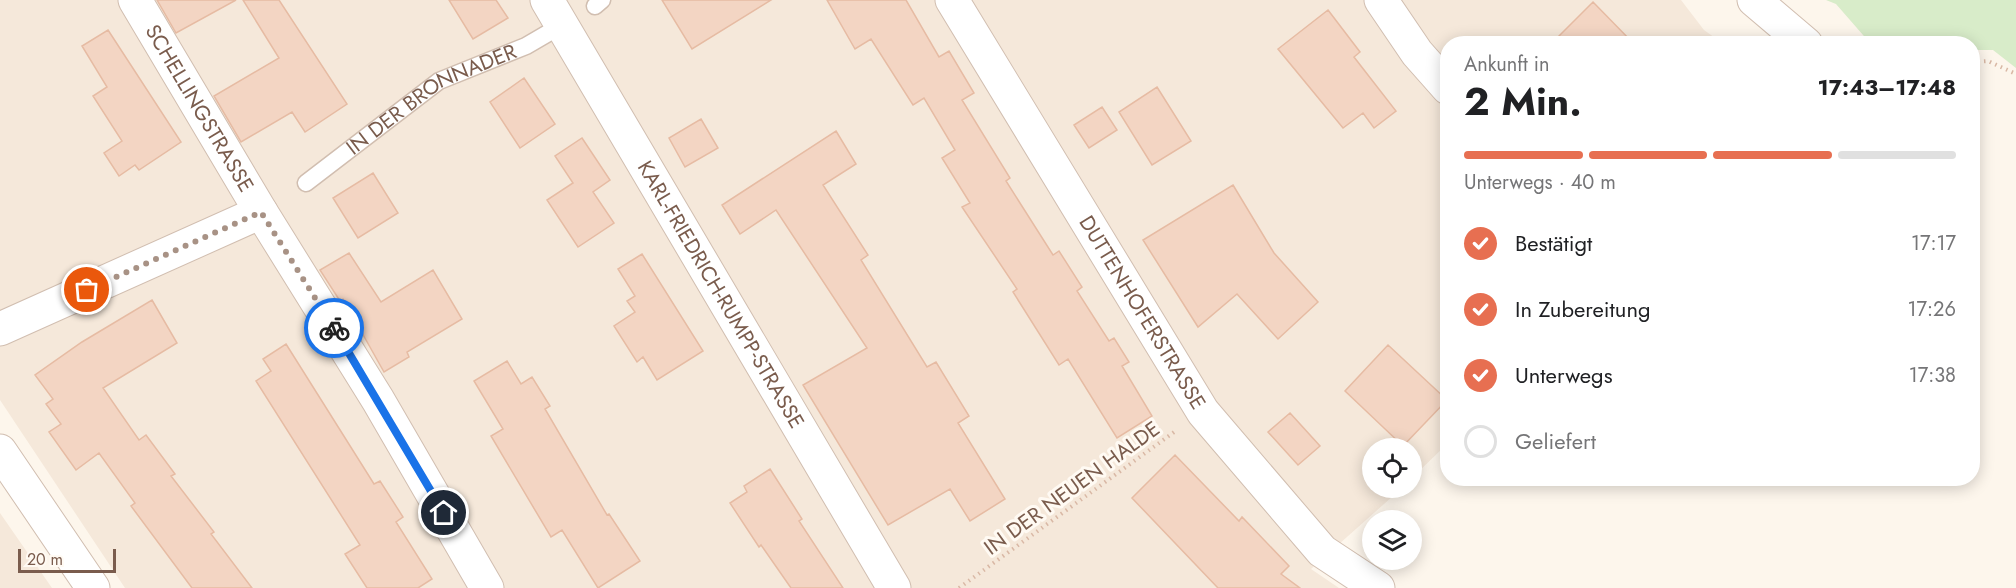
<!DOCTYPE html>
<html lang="de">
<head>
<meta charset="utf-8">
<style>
  body { margin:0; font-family:Jost,sans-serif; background:#f6f6f6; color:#202124; height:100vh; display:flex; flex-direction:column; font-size:22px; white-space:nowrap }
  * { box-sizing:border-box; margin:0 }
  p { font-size:20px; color:#757577 }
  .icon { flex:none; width:33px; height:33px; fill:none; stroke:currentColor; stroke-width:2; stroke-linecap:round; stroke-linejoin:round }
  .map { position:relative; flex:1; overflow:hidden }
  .panel { position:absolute; left:1440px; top:36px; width:540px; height:450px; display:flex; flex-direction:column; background:#fff; border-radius:24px; box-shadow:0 3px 15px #0003 }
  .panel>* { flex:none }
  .controls { position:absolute; left:1362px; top:438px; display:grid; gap:12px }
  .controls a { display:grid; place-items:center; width:60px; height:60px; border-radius:50%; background:#fff; box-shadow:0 3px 15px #0003; font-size:30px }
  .scale { position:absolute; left:18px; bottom:15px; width:98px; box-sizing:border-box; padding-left:6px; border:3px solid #7a5c4d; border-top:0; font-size:16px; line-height:21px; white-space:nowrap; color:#7a5c4d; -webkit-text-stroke:4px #fffaf3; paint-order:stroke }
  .pin { position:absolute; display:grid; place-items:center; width:51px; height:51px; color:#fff; margin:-26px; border:3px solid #fff; border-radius:50%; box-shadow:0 2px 6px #0007 }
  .courier { position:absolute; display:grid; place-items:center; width:60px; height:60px; margin:-30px; border:4px solid #1a73e8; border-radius:50%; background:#fff; color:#222; box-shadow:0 2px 8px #0007 }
  .head em { font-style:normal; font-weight:700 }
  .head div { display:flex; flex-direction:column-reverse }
  .head { display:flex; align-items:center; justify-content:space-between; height:102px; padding:0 24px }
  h1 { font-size:39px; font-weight:700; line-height:45px }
  .bar { display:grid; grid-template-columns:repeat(4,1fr); gap:9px 6px; align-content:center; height:72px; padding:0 24px }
  .bar i { height:8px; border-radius:4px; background:#e0e0e0 }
  .bar .selected { background:#e76f51 }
  .bar p { grid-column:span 4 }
  ol { padding:0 24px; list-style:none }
  li { display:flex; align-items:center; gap:18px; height:66px }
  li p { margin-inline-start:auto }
  li .icon { padding:6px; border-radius:50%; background:#e76f51; color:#fff; stroke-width:4 }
  li:last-child { color:#757577 }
  li i { width:33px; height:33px; border:3px solid #e0e0e0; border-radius:50% }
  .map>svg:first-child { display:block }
  .residential { fill:#f5e8da }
  .green { fill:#d8ecc9 }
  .building { fill:#f3d5c3; stroke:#e6bba3; stroke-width:1.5 }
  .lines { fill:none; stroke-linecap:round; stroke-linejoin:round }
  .service-casing { stroke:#d1beb0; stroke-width:19 }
  .minor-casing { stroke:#d1beb0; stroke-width:35 }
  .tertiary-casing { stroke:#d1beb0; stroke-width:35 }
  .path { stroke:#d9b8a5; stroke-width:4; stroke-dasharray:1.5 4.5; stroke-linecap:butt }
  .service { stroke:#fff; stroke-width:16 }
  .minor { stroke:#fff; stroke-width:33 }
  .tertiary { stroke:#fff; stroke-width:33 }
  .done { stroke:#a89285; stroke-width:6; stroke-dasharray:0 10.8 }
  .route { stroke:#1a73e8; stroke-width:8 }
  .labels { text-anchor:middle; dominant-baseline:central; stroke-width:6; stroke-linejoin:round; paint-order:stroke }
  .street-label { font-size:21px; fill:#7a5c4d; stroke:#fffaf3 }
</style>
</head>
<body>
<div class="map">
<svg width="2016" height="588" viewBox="0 0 2016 588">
  <rect width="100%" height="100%" fill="#fdf6ec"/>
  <path class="residential" d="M0,0H1681L1704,30L1722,43L1448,44L1447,444L1412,478V448H1372V488H1402L1311,569L1339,588H125L0,400Z
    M0,513L52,588H0Z"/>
  <path class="green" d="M1826,0H2016V68L1993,50H1973L1972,44L1870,43L1836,4Z"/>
  <path class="building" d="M157,0H236L176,33Z
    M243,0H279L347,104L305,132L292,112L241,142L214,96L279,58Z
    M449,0H496L508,18L473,39Z
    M662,0H771L692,49Z
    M827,0H906L939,57L949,51L974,93L962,100L1010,178L1006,181L1053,255L1059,251L1082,287L1077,291L1109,341L1114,338L1129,362L1122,366L1152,416L1117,438L1068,359L1059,365L1013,292L1017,289L962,207L970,203L942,158L955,150L924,98L913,105L871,39L855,49Z
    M1593,2L1634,44H1551Z
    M1328,10L1360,52L1354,57L1396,111L1374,128L1363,113L1343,128L1278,49Z
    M108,30L181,142L139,170L135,165L119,176L104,153L122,141L93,96L107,87L82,46Z
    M524,78L555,124L520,148L490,102Z
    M1157,87L1191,141L1152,165L1119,112Z
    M1102,107L1117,130L1089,148L1074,125Z
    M701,119L718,148L685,167L669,138Z
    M836,131L856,164L823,185L868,255L861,260L927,367L936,362L969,416L958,423L1005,499L970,521L950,489L888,525L803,385L867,348L776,210L740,234L722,205Z
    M582,138L610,180L593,192L614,223L578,247L547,200L573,183L555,156Z
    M373,173L398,213L358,238L333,198Z
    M1233,185L1274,253L1318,302L1278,339L1237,294L1198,327L1143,240Z
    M349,253L381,302L433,270L462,319L407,352L409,357L384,372L343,299L340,301L320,270Z
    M642,254L703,351L657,380L643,357L637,362L614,326L635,312L627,301L635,296L618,269Z
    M152,300L177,343L103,388L139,440L146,435L175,474L171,476L214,532L211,534L252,588H192L131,506L135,503L99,453L76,470L49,432L61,424L46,404L53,399L35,375L82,342Z
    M286,344L374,484L380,481L403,517L396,522L432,579L418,588H367L345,554L360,545L256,381L271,371L263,359Z
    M1388,345L1447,400L1403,446L1345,391Z
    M507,361L521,384L532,377L550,406L545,409L607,515L609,514L640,561L598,588L562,530L551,537L491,436L503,429L474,381Z
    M1290,413L1320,446L1298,465L1268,432Z
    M1175,455L1239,521L1242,517L1289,566L1281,574L1300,588H1218L1132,498Z
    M770,469L802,519L799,521L843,588H791L761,545L759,547L730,503L747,492L744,486Z"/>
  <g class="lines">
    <g class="service-casing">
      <g id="service">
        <path d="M595,6L602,0"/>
        <path id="s1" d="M306,183L439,81L526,46L562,25"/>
      </g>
    </g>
    <g class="minor-casing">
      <g id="minor">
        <path id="s2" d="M135,0L261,212L378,400L487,588"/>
        <path id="s3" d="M547,0L894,588"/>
        <path id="s4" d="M952,0L1203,412L1322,551L1378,588"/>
        <path d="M1381,0L1417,53L1448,88"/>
        <path d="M1754,0L1806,44"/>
        <path d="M0,329L261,212"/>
      </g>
    </g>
    <g class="tertiary-casing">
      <path id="tertiary" d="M0,451L93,588"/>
    </g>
    <path class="path" d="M1972,62L1988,61L2016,74
      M959,588L1177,430"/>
    <use href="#service" class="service"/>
    <use href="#minor" class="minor"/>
    <use href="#tertiary" class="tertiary"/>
  </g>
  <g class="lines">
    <path class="done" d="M87,290L261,212L334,328"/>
    <path class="route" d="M334,328L444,513"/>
  </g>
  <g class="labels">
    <g class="street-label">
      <text stroke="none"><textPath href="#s1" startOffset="152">IN DER BRONNADER</textPath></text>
      <text stroke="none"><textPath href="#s2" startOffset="126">SCHELLINGSTRASSE</textPath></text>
      <text stroke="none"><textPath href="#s3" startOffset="342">KARL-FRIEDRICH-RUMPP-STRASSE</textPath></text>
      <text stroke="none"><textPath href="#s4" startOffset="366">DUTTENHOFERSTRASSE</textPath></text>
      <text transform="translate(1072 488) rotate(-36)">IN DER NEUEN HALDE</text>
    </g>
  </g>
</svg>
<div class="controls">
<a><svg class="icon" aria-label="locate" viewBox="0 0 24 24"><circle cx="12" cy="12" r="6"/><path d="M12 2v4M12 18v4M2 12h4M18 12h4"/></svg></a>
<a><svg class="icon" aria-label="layers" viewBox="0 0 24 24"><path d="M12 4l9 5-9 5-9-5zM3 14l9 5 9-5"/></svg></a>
</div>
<div class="scale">20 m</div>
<div class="pin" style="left:87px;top:290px;background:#ea580c"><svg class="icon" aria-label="bag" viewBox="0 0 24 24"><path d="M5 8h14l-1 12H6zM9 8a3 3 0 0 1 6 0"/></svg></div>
<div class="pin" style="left:444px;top:513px;background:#1f2937"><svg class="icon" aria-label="home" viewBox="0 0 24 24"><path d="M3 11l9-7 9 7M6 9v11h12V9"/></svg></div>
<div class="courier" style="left:334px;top:328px"><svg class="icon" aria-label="bike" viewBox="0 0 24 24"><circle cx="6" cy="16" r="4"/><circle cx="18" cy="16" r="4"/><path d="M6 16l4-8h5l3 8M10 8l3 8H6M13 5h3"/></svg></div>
<section class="panel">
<div class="head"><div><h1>2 Min.</h1><p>Ankunft in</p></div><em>17:43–17:48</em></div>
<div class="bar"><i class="selected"></i><i class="selected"></i><i class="selected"></i><i></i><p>Unterwegs · 40 m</p></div>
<ol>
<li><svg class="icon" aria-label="check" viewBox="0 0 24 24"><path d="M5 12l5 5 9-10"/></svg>Bestätigt<p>17:17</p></li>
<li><svg class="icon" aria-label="check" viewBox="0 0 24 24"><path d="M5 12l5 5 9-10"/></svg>In Zubereitung<p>17:26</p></li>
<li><svg class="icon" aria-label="check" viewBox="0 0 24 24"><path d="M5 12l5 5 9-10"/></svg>Unterwegs<p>17:38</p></li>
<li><i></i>Geliefert</li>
</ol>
</section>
</div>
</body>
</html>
